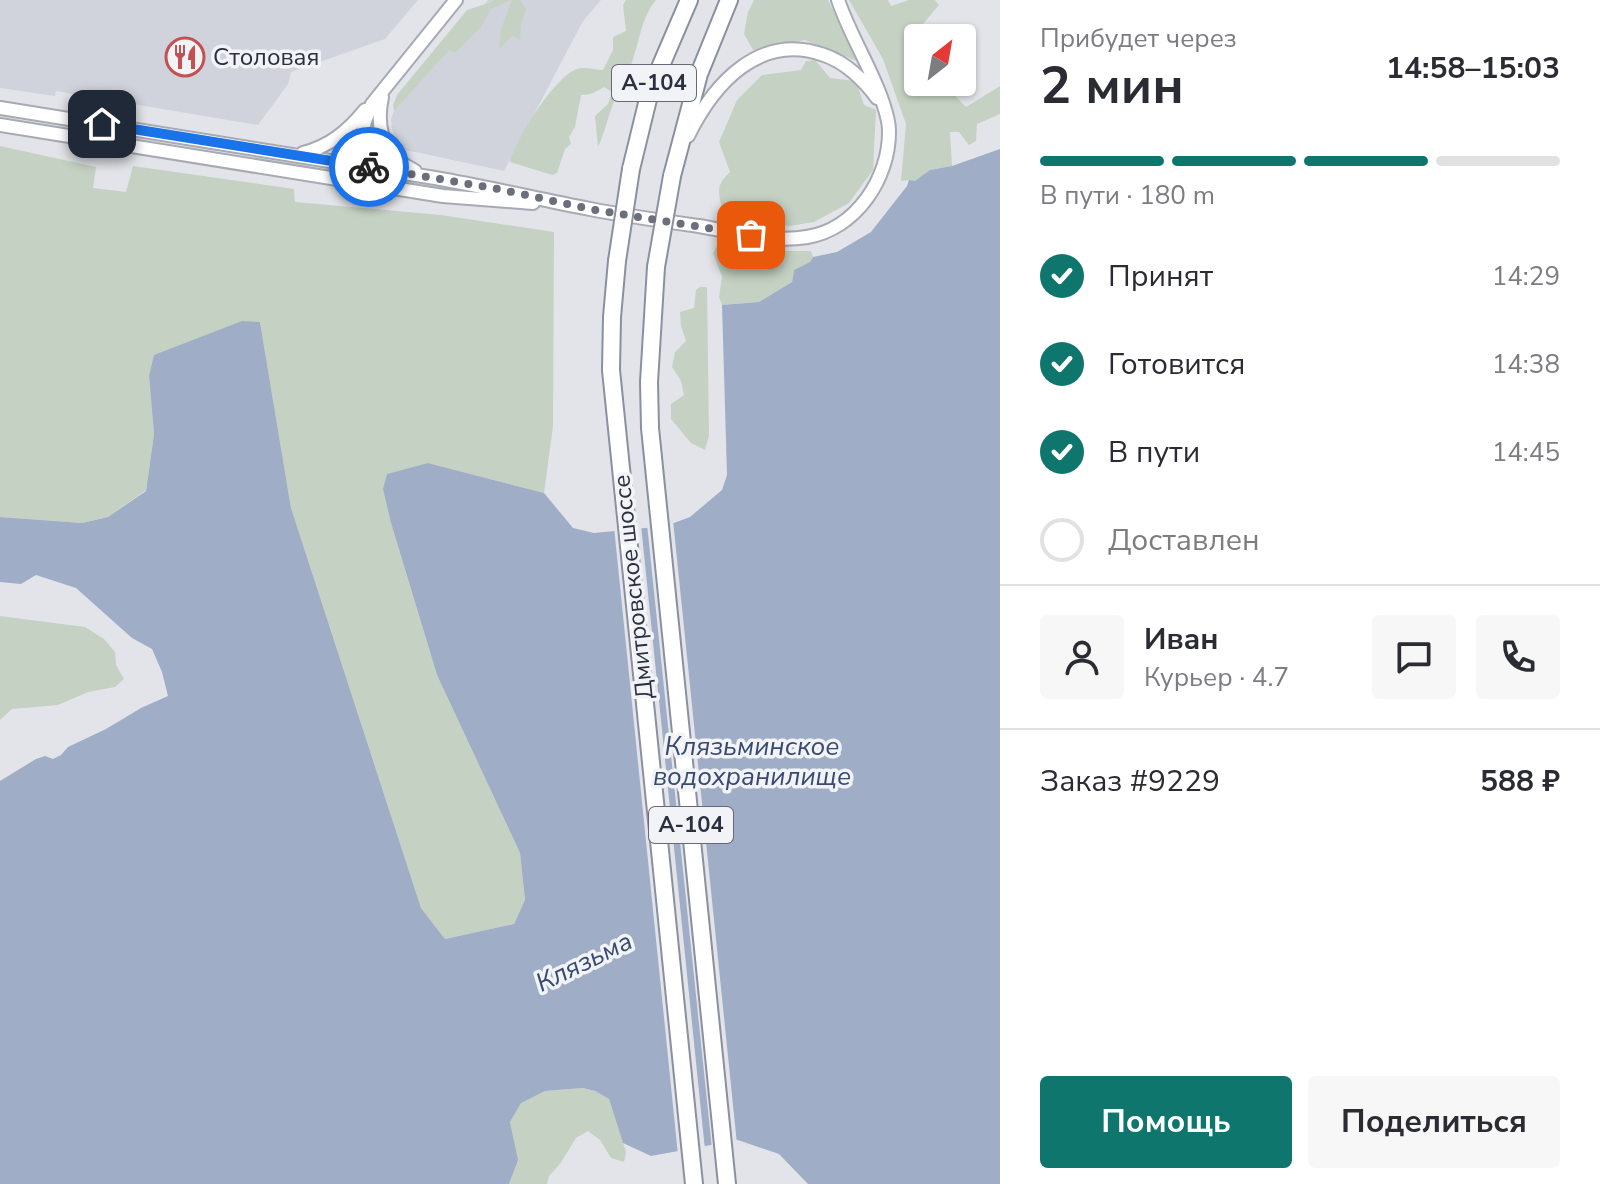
<!DOCTYPE html>
<html lang="ru">
<head>
<meta charset="utf-8">
<style>
  body { margin:0; font-family:"Nunito Sans",sans-serif; background:#f7f7f7; color:#2b2b33; height:100vh; display:flex; flex-direction:column; font-size:30px; white-space:nowrap }
  * { box-sizing:border-box; margin:0 }
  p { font-size:26px; color:#7c7c81 }
  .icon { flex:none; width:44px; height:44px; fill:none; stroke:currentColor; stroke-width:2; stroke-linecap:round; stroke-linejoin:round }
  .map { position:relative; flex:1; overflow:hidden }
  .drawer { display:flex; flex-direction:column; background:#fff; width:600px }
  .drawer>* { flex:none }
  .needle { width:52px; rotate:31deg }
  .buttons { position:absolute; left:904px; top:24px; display:grid; gap:16px }
  .buttons a { display:grid; place-items:center; width:72px; height:72px; border-radius:8px; background:#fff; box-shadow:0 2px 6px #0004; font-size:40px }
  .pin { position:absolute; display:grid; place-items:center; width:68px; height:68px; color:#fff; margin:-34px; border-radius:16px; box-shadow:0 4px 12px #0006 }
  .courier { position:absolute; display:grid; place-items:center; width:80px; height:80px; margin:-40px; border:6px solid #1a73e8; border-radius:50%; background:#fff; color:#222; box-shadow:0 2px 10px #0007 }
  .head em { font-style:normal; font-weight:700 }
  .head div { display:flex; flex-direction:column-reverse }
  .head { display:flex; align-items:center; justify-content:space-between; height:136px; padding:0 40px }
  h1 { font-size:52px; font-weight:700; line-height:60px }
  .bar { display:grid; grid-template-columns:repeat(4,1fr); gap:12px 8px; align-content:center; height:96px; padding:0 40px }
  .bar i { height:10px; border-radius:6px; background:#e1e1e2 }
  .bar .on { background:#0f766e }
  .bar p { grid-column:span 4 }
  .line { display:flex; align-items:center; gap:20px; padding:0 40px; border-top:2px solid #e1e1e2 }
  .line div { flex:1 }
  .round { display:grid; place-items:center; flex:none; width:84px; height:84px; border-radius:8px; background:#f7f7f7 }
  ol { padding:0 40px; list-style:none }
  li { display:flex; align-items:center; gap:24px; height:88px }
  li p { margin-inline-start:auto }
  li .icon { padding:8px; border-radius:50%; background:#0f766e; color:#fff; stroke-width:4 }
  li:last-child { color:#7c7c81 }
  li i { width:44px; height:44px; border:4px solid #e1e1e2; border-radius:50% }
  .action { display:flex; gap:16px; margin-top:auto; padding:16px 40px }
  .action a { flex:1; height:92px; border-radius:8px; background:#0f766e; color:#fff; font-size:32px; font-weight:700; line-height:92px; text-align:center }
  .action a+a { background:#f7f7f7; color:#2b2b33 }
  main { display:flex; flex:1; min-height:0 }
  .map>svg:first-child { display:block }
  .built { fill:#d0d3db }
  .green { fill:#c5d2c3 }
  .water { fill:#9faec6 }
  .pier { fill:#e2e4e9 }
  .lines { fill:none; stroke-linecap:round; stroke-linejoin:round }
  .secondary-casing { stroke:#a7aab3; stroke-width:16 }
  .highway-casing { stroke:#8a909f; stroke-width:20 }
  .secondary { stroke:#fff; stroke-width:12 }
  .highway { stroke:#fff; stroke-width:16 }
  .highway-bridge-casing { stroke:#8a909f; stroke-width:20; stroke-linecap:butt }
  .highway-bridge { stroke:#fff; stroke-width:16 }
  .done { stroke:#6b6f7b; stroke-width:8; stroke-dasharray:0 14.4 }
  .route { stroke:#1a73e8; stroke-width:10 }
  .labels { text-anchor:middle; dominant-baseline:central; stroke-width:7; stroke-linejoin:round; paint-order:stroke }
  .shield { fill:#f1f3f7; stroke:#666a77; stroke-width:2 }
  .shield-label { font-size:22px; font-weight:bold; fill:#2b3040 }
  .poi-label { font-size:24px; fill:#2b3040; stroke:#f1f3f7; text-anchor:start }
  .street-label { font-size:24px; fill:#2b3040; stroke:#f1f3f7 }
  .water-label { font-size:26px; font-style:italic; fill:#384a71; stroke:#f1f3f7 }
</style>
</head>
<body>
<main>
<div class="map">
<svg width="1000" height="1184" viewBox="0 0 1000 1184">
  <rect width="100%" height="100%" fill="#e2e4e9"/>
  <path class="built" d="M0,0H418L385,39L291,72L288,84L258,125L56,91L55,96L0,88Z
    M488,0H601L583,21L504,171L406,150L395,139L392,129L391,119L394,111Z"/>
  <path class="green" d="M493,0H510L491,9L480,28L455,53L449,50L394,111L393,105L397,95L467,10L492,2Z
    M512,0H520L526,9L521,25L520,40L512,36L499,49L501,29Z
    M626,0H656C642,17 640,38 633,59C629,73 621,86 615,99C608,115 605,132 598,147L595,116L608,104L612,92L604,87C596,92 590,95 581,95L575,127L569,137L571,144L565,149L557,173L552,175L510,162C516,139 554,77 577,69C585,66 596,70 603,70L613,50V37L626,31L623,5Z
    M754,0H828L859,62L805,40L753,50L744,34L748,12Z
    M849,0H888L891,6L909,0H935L939,5L918,30L921,38H918V82H942L966,107L1000,86V114L977,124L976,141L969,145L959,132H950L952,166L930,170L915,182L909,180L901,181L906,124L883,59Z
    M815,60L830,78L856,81L864,105L876,110L873,170L849,203L814,222L789,226L734,216L722,209C718,191 716,185 730,172L719,142L737,100L762,75L801,70L806,61Z
    M0,146L96,167L93,188L126,192L133,166L294,189L295,202L441,215L554,232L553,426L544,493L428,463L391,523L437,675L520,853L525,901L514,924L445,939L421,908L291,508L260,322L149,376L154,434L146,490L108,517L82,523L0,517Z
    M721,239L747,251H811L813,257L810,262L794,270L792,282L759,302L722,305L719,297L722,277L713,253Z
    M700,287H707L709,436L705,450L691,443L671,419V404L684,395L681,381L672,367L675,352L686,341L681,326L680,312L694,308L696,290Z
    M0,616L85,627L104,639L115,652L116,665L124,679L115,687L88,692L58,705L12,709L0,720Z
    M583,1088L595,1091L609,1099L626,1152L624,1162L611,1158L600,1140L588,1131L576,1138L560,1164L549,1176L547,1184H509L517,1160L510,1122L521,1102L545,1091Z"/>
  <path class="water" d="M1000,149V1184H808L779,1154L738,1140L651,1156L623,1143L609,1099L595,1091L583,1088L545,1091L521,1103L510,1122L518,1160L509,1184H0V781L36,759L45,756L53,759L61,755L68,747L106,729L141,708L168,696L162,672L152,649L132,638L76,588L36,575L21,584L0,582V517L82,523L108,517L146,491L154,434L149,376L154,355L242,321L260,322L291,508L421,908L445,939L514,924L525,900L520,853L437,675L391,523L383,489L387,474L428,463L544,493L573,528L594,533L666,526L690,517L722,490L727,475L722,305L759,302L792,282L794,270L810,262L813,257L837,252L871,232L907,186L909,180L915,181L930,170L952,166Z"/>
  <path class="pier" d="M673,520L737,1144L712,1149L647,524L665,522Z
    M641,525L705,1150L678,1155L614,527Z"/>
  <g class="lines">
    <g class="secondary-casing">
      <path id="secondary" d="M382,97C375,130 384,156 415,171
        M0,108L435,178C487,187 538,199 590,209C626,216 663,221 699,226C734,232 772,243 807,237C856,229 890,178 889,130C889,120 885,109 882,100C870,66 850,35 838,0
        M0,125L443,196L533,203
        M688,136C714,83 760,32 824,55C845,62 864,80 877,98
        M303,153C330,146 348,131 365,110
        M355,173L365,121L372,104L456,0"/>
    </g>
    <g class="highway-casing">
      <path id="highway" d="M631,169L650,91L689,0
        M672,176L699,74L729,0
        M617,261L612,317L611,370L694,1184
        M656,267L649,382L650,428L727,1184"/>
    </g>
    <use href="#secondary" class="secondary"/>
    <use href="#highway" class="highway"/>
    <g class="highway-bridge-casing">
      <path id="highway-bridge" d="M617,261L631,169
        M656,267L672,176"/>
    </g>
    <use href="#highway-bridge" class="highway-bridge"/>
  </g>
  <g class="lines">
    <path class="done" d="M369,167L498,189L595,210L751,235"/>
    <path class="route" d="M102,124L369,167"/>
  </g>
  <defs>
    <g id="restaurant-ring" transform="scale(2)"><circle r="9.5" fill="#f1f3f7" stroke="#c55053" stroke-width="1.5"/><path d="M-5-6h1v4h1v-4h1v4h1v-4h1v5L-1.5 .5V6h-2V.5L-5-1ZM5-6V6H3V1.5H1.5Q1.5-4 5-6Z" fill="#c55053"/></g>
  </defs>
  <g fill-rule="evenodd">
    <use href="#restaurant-ring" x="185" y="57"/>
  </g>
  <g class="labels">
    <g class="shield">
      <rect x="612" y="65" width="84" height="36" rx="6"/>
      <rect x="649" y="807" width="84" height="36" rx="6"/>
    </g>
    <g class="shield-label">
      <text x="654" y="83">А-104</text>
      <text x="691" y="825">А-104</text>
    </g>
    <g class="poi-label">
      <text x="213" y="57">Столовая</text>
    </g>
    <g class="street-label">
      <text transform="translate(633 587) rotate(-96)">Дмитровское шоссе</text>
    </g>
    <g class="water-label">
      <text x="752" y="746">Клязьминское<tspan x="752" dy="30">водохранилище</tspan></text>
      <text transform="translate(584 962) rotate(-26)">Клязьма</text>
    </g>
  </g>
</svg>
<div class="buttons">
<a><svg class="needle" viewBox="-14 -14 28 28"><path d="M0-13l5 13h-10z" fill="#e53935"/><path d="M0 13l5-13h-10z" fill="#7c7c81"/></svg></a>
</div>
<div class="pin" style="left:751px;top:235px;background:#ea580c"><svg class="icon" aria-label="bag" viewBox="0 0 24 24"><path d="M5 8h14l-1 12H6zM9 8a3 3 0 0 1 6 0"/></svg></div>
<div class="pin" style="left:102px;top:124px;background:#1f2937"><svg class="icon" aria-label="home" viewBox="0 0 24 24"><path d="M3 11l9-7 9 7M6 9v11h12V9"/></svg></div>
<div class="courier" style="left:369px;top:167px"><svg class="icon" aria-label="bike" viewBox="0 0 24 24"><circle cx="6" cy="16" r="4"/><circle cx="18" cy="16" r="4"/><path d="M6 16l4-8h5l3 8M10 8l3 8H6M13 5h3"/></svg></div>
</div>
<section class="drawer">
<div class="head"><div><h1>2 мин</h1><p>Прибудет через</p></div><em>14:58–15:03</em></div>
<div class="bar"><i class="on"></i><i class="on"></i><i class="on"></i><i></i><p>В пути · 180 m</p></div>
<ol>
<li><svg class="icon" aria-label="check" viewBox="0 0 24 24"><path d="M5 12l5 5 9-10"/></svg>Принят<p>14:29</p></li>
<li><svg class="icon" aria-label="check" viewBox="0 0 24 24"><path d="M5 12l5 5 9-10"/></svg>Готовится<p>14:38</p></li>
<li><svg class="icon" aria-label="check" viewBox="0 0 24 24"><path d="M5 12l5 5 9-10"/></svg>В пути<p>14:45</p></li>
<li><i></i>Доставлен</li>
</ol>
<div class="line" style="height:144px"><a class="round"><svg class="icon" aria-label="person" viewBox="0 0 24 24"><circle cx="12" cy="8" r="4"/><path d="M4 21q1-7 8-7t8 7"/></svg></a><div><b>Иван</b><p>Курьер · 4.7</p></div><a class="round"><svg class="icon" aria-label="chat" viewBox="0 0 24 24"><path d="M4 5h16v11H9l-5 4z"/></svg></a><a class="round"><svg class="icon" aria-label="phone" viewBox="0 0 24 24"><path d="M5 4h4l2 5-3 2q2 4 5 5l2-3 5 2v4C11 20 4 13 5 4z"/></svg></a></div>
<div class="line" style="height:104px"><div>Заказ #9229</div><b>588 ₽</b></div>
<div class="action"><a>Помощь</a><a>Поделиться</a></div>
</section>
</main>
</body>
</html>
